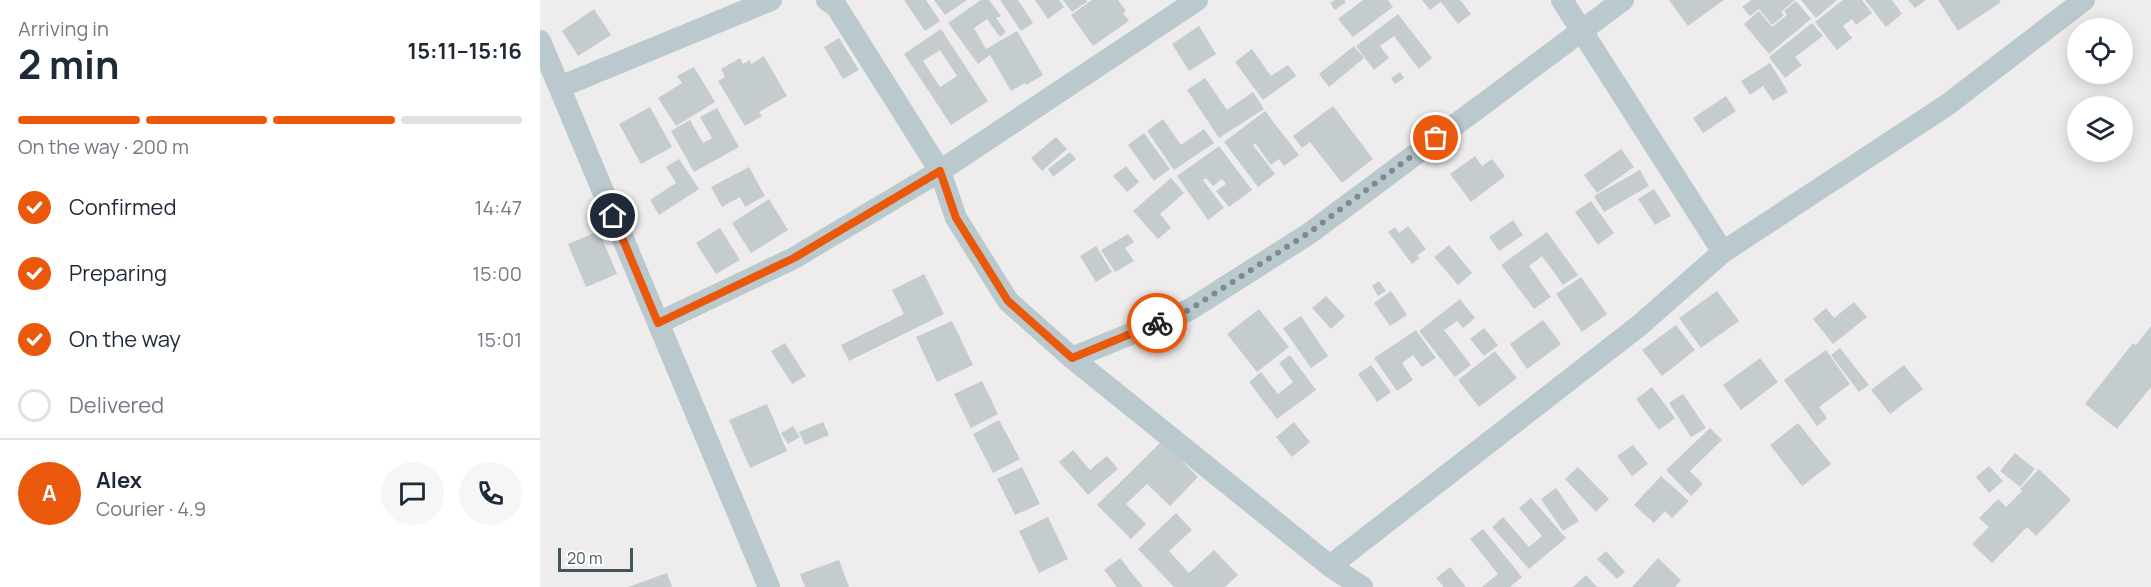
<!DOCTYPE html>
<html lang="en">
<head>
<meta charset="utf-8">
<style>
  body { margin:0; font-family:Manrope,sans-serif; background:#f6f6f7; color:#1f2937; height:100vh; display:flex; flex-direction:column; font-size:22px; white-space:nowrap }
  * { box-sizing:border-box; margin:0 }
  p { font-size:20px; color:#747a83 }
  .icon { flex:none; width:33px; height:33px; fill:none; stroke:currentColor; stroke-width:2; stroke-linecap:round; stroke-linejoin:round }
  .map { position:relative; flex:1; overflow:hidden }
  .side { display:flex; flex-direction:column; background:#fff; width:540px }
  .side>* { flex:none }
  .controls { position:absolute; left:1527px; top:18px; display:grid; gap:12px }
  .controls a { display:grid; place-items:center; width:66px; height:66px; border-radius:50%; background:#fff; box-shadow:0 3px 15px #0003; font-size:30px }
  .scale { position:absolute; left:18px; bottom:15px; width:75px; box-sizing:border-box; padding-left:6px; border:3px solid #43565b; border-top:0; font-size:16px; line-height:21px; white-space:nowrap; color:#43565b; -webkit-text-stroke:4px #fff; paint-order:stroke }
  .pin { position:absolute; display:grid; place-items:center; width:51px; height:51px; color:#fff; margin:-26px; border:3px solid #fff; border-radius:50%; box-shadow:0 2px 6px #0007 }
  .courier { position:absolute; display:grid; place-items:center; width:60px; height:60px; margin:-30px; border:4px solid #ea580c; border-radius:50%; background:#fff; color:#222; box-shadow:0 2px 8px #0007 }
  .headline em { font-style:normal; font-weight:700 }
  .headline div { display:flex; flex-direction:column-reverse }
  .headline { display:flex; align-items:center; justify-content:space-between; height:102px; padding:0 18px }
  h1 { font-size:39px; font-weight:700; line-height:45px }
  .bar { display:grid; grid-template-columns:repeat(4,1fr); gap:9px 6px; align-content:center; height:72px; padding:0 18px }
  .bar i { height:8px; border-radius:4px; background:#e0e1e3 }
  .bar .current { background:#ea580c }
  .bar p { grid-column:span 4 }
  .line { display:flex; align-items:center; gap:15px; padding:0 18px; border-top:2px solid #e0e1e3 }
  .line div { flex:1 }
  .round { display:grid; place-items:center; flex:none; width:63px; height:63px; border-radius:32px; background:#f6f6f7 }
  ol { padding:0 18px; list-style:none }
  li { display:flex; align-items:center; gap:18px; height:66px }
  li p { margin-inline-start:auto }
  li .icon { padding:6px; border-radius:50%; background:#ea580c; color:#fff; stroke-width:4 }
  li:last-child { color:#747a83 }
  li i { width:33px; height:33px; border:3px solid #e0e1e3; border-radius:50% }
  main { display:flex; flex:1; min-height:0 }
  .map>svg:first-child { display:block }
  .building { fill:#c5ccd0; fill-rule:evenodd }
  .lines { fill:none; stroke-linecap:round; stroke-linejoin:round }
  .minor { stroke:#b9c9cd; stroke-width:22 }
  .done { stroke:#7f8a8e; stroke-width:6; stroke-dasharray:0 10.8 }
  .route { stroke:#ea580c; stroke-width:8 }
</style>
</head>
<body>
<main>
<section class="side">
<div class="headline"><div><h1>2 min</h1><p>Arriving in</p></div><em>15:11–15:16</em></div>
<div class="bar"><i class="current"></i><i class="current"></i><i class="current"></i><i></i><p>On the way · 200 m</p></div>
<ol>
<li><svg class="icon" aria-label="check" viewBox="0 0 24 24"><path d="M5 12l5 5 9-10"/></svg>Confirmed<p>14:47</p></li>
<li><svg class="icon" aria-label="check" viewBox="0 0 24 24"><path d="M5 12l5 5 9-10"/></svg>Preparing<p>15:00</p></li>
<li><svg class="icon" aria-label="check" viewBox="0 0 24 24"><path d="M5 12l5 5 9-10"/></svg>On the way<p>15:01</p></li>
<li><i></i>Delivered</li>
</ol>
<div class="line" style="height:108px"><b class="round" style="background:#ea580c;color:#fff">A</b><div><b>Alex</b><p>Courier · 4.9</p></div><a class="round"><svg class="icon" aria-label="chat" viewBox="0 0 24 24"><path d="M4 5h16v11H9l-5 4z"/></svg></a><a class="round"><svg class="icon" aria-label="phone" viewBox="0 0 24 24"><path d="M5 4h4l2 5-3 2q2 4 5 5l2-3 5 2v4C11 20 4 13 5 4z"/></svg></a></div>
</section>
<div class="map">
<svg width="1611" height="587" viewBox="0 0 1611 587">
  <rect width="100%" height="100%" fill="#efeced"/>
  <path class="building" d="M364,0H386L400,21L385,31Z
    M394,0H427L405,15Z
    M441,0H449L461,16L456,18L466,32L460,37L447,19L434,28L446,49L477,31L503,75L486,85L485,83L471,91L450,55L438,64L408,23Z
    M460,0H478L493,23L481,31Z
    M495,0H519L524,7L508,19Z
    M523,0H546L547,2L532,12Z
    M552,0H578L586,11L583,13L589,21L553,46L531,15Z
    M795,0H804L806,2L795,10L790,3Z
    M823,0H848L853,7L813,37L798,19Z
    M882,0H920L931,14L918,24L901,2L890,10Z
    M1129,0H1184L1148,26Z
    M1211,0H1255L1241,12L1244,15L1232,25L1219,9L1210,16L1202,7Z
    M1261,0H1297L1276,18Z
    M1303,0H1322L1332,13L1316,25L1312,19L1303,26L1312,38L1297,50L1275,22Z
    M1325,0H1352L1362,14L1346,27Z
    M1368,0H1386L1375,8Z
    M1398,0H1459L1461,2L1418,31Z
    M1256,1L1271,19L1229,54L1204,24L1219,11L1232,27L1247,15L1244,11Z
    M54,9L71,35L38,56L22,31Z
    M858,14L892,58L879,69L854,36L840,46L849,58L834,70L816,46Z
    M1272,23L1283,36L1255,57L1262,65L1245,78L1229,57Z
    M659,26L676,54L649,71L632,44Z
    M401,29L448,101L411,125L364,54ZM400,50L417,76L400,87L383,61Z
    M299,38L319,70L303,79L284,47Z
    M814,46L824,58L789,87L779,74Z
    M712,49L731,76L748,65L756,76L723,100L695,62Z
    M224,56L247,96L219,112L222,116L205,126L178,81L185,77L181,69L200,58L203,64L210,60L211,64Z
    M1230,63L1248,92L1233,101L1223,86L1210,95L1201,81Z
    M154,67L175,102L136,126L118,98L142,83L137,76Z
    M860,72L864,78L855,84L851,78Z
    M665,78L687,110L713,92L724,109L679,138L647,90Z
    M1186,96L1196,111L1163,133L1153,118Z
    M793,106L833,159L802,183L770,142L762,148L753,136Z
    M110,107L132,147L101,164L79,124Z
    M177,108L199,147L154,172L131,131L150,120L163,143L172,138L160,117Z
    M725,111L759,155L744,166L739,159L731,165L715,143L713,145L735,174L718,187L684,142Z
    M623,119L641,145L664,129L674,143L634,170L607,131Z
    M604,133L630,169L614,181L588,145Z
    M516,137L527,149L502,171L491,158Z
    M679,146L712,190L689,207L676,191L686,184L682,179L673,186L666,178L663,180L684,208L668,220L637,176Z
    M1081,149L1094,167L1057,193L1044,175Z
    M530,152L536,159L513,177L508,169Z
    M935,156L942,166L952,159L965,176L931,202L910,174Z
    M139,159L159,189L119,215L110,200L136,183L126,167Z
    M586,166L599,182L587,192L573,176Z
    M209,167L225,196L205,207L200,197L182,207L171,187Z
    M1100,170L1109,186L1064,212L1054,196Z
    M631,178L644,193L620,214L631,228L618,239L593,211Z
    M1114,189L1131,216L1115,225L1098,199Z
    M229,199L248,230L211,253L192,223Z
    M1051,201L1074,233L1058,245L1035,212Z
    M973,220L983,235L959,251L949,237Z
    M868,226L886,249L878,255L879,258L872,264L848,232L855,227L859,233Z
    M180,228L200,260L176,274L156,243Z
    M59,231L77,274L46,287L28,244Z
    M1007,232L1038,275L1023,285L1002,256L989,266L1011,297L994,309L961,265Z
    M588,234L594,242L585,248L594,261L575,272L561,250Z
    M909,245L932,273L918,285L894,257Z
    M556,246L572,272L556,282L540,256Z
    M384,274L404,314L309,361L301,345L364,314L352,290Z
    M1041,277L1067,314L1042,332L1016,294Z
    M839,281L846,291L838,296L832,286Z
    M851,291L867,315L850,326L834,303Z
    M1177,291L1199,321L1161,348L1139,318Z
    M786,296L805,316L791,329L772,308Z
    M920,299L935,318L923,328L917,321L904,330L931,365L915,377L879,331Z
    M1314,302L1327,317L1293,344L1273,319L1286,308L1294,318Z
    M719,309L749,347L717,372L687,334Z
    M761,316L788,356L771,368L743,328Z
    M1003,320L1021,344L987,369L970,344Z
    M412,321L433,365L397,382L376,337Z
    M1136,325L1155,350L1122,376L1102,350Z
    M1611,326V387L1577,429L1545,404L1593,343L1596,345Z
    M944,328L958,345L944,356L930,339Z
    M876,330L896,358L882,367L873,355L862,363L873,380L857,391L834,358Z
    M245,343L266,376L252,384L231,351Z
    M1300,348L1329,385L1319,392L1291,355Z
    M1286,350L1310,384L1279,407L1287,418L1277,426L1244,380Z
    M955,351L977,378L939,407L918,380Z
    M750,355L776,390L737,419L709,382L721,372L738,394L753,382L739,363Z
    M1220,358L1238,382L1201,410L1183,385Z
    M831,365L851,392L837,402L818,374Z
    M1364,365L1383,389L1350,414L1331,390Z
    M442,381L458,414L431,428L414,394Z
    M1112,387L1135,418L1119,430L1096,399Z
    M1143,394L1166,428L1151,437L1129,403Z
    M227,404L247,451L210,468L189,420Z
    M459,420L480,459L453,473L433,434Z
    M283,422L289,435L265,445L259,432Z
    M754,422L770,442L752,457L736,437Z
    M1258,423L1291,464L1262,486L1230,445Z
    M253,426L260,437L248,444L241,433Z
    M1170,428L1182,440L1150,471L1163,484L1151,496L1126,470Z
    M622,441L658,477L630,506L607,484L586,504L606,524L591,539L557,505Z
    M1093,445L1108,464L1092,476L1077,456Z
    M533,450L550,470L567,456L578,469L548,495L519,462Z
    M1475,453L1495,469L1480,487L1460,471Z
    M1449,466L1463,481L1449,493L1436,477Z
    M482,467L500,504L475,515L457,479Z
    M1038,467L1069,499L1056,512L1025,479Z
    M1499,469L1531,500L1496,536L1487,527L1452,563L1432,544L1449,527L1439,518L1458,499L1466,507L1482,491L1480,489Z
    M1121,476L1149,501L1132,518L1125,511L1114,523L1094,505Z
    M1016,488L1039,521L1023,531L1001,499Z
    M991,498L1026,538L989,569L952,527L963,517L989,547L1002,536L979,508Z
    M636,513L652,530L629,551L649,573L674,550L698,575L685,587H634L598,549Z
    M508,517L528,559L499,573L479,531Z
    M943,529L982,577L970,587H942L958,574L930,539Z
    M1066,551L1085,572L1077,579L1057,559Z
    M580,558L603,587H577L564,570Z
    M1118,558L1141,580L1135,587H1092Z
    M299,560L309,587H265L260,574Z
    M910,567L926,587H904L896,578Z
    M127,573L132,587H88Z
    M1046,575L1057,587H1033Z"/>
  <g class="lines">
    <path class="minor" d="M287,0L296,6L400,171L416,218L468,301L532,358L790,566L822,587
      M1022,0L1183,252
      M0,41L229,587
      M20,87L231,0
      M118,323L254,258L400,171L657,0
      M532,358L649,310L770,233L1083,0
      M790,566L1100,325L1183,252L1407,105L1544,0"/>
  </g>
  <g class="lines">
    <path class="done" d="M617,323L649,310L770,232L896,138"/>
    <path class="route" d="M73,216L118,323L254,258L400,171L416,218L468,301L532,358L617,323"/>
  </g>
</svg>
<div class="controls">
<a><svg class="icon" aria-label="locate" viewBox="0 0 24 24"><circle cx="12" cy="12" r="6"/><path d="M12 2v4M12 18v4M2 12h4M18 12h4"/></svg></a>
<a><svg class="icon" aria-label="layers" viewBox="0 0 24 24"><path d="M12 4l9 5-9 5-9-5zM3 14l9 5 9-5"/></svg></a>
</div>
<div class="scale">20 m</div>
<div class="pin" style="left:896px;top:138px;background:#ea580c"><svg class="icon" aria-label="bag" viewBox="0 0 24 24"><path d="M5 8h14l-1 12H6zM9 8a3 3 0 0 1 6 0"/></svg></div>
<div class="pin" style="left:73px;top:216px;background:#1f2937"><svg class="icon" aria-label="home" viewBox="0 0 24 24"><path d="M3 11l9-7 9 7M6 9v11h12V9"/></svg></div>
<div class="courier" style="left:617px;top:323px"><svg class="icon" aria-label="bike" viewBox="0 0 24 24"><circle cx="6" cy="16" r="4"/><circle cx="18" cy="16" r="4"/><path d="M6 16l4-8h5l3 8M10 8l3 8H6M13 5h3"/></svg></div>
</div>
</main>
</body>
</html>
